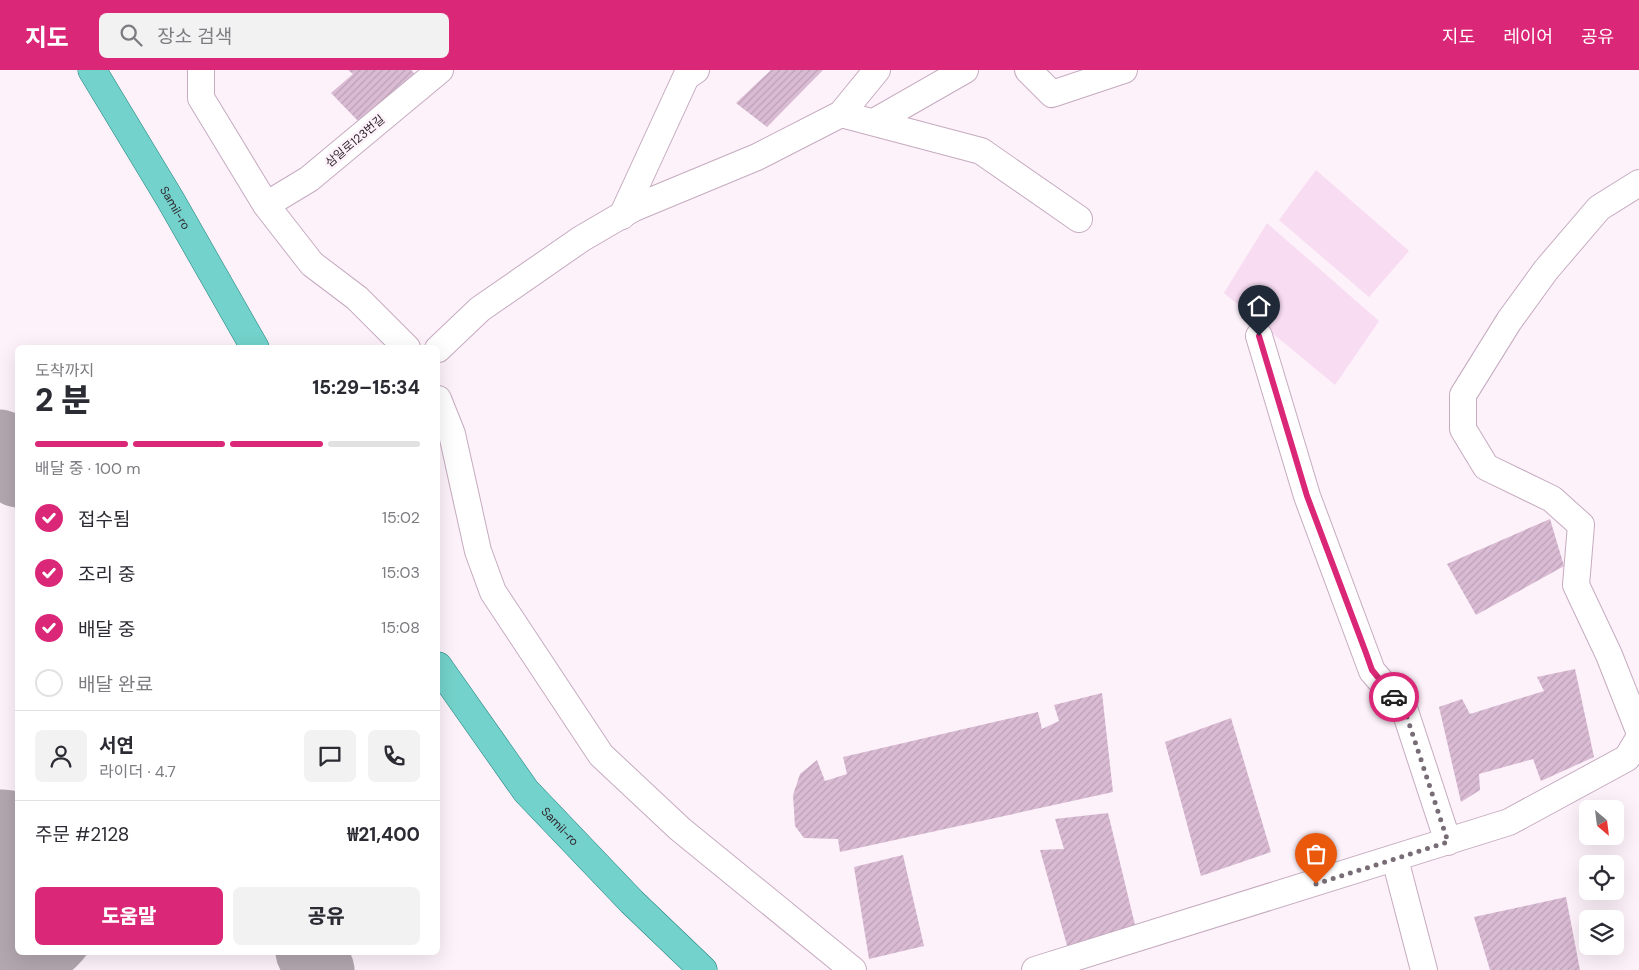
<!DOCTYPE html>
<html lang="ko">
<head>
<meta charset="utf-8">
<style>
  body { margin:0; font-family:"DM Sans","Noto Sans KR",sans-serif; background:#f2f2f3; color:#2b2b33; height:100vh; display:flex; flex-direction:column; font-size:19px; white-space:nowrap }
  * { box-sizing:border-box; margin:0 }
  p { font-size:16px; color:#7c7c81 }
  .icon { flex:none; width:28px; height:28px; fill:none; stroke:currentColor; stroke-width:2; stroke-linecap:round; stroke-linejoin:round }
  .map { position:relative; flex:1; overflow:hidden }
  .side { position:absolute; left:15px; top:275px; width:425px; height:610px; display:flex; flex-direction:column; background:#fff; border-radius:8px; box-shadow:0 5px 20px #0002 }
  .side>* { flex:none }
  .needle { width:32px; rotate:152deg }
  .controls { position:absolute; left:1579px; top:730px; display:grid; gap:10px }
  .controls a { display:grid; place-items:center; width:45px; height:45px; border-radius:8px; background:#fff; box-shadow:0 5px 20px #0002; font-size:25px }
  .pin { position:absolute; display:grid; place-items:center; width:42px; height:42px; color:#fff; margin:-51px -21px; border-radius:50% 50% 50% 0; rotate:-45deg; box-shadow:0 0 5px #0007 }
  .pin .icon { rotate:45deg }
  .courier { position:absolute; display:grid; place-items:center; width:50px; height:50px; margin:-25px; border:4px solid #db2777; border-radius:50%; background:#fff; color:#222; box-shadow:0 1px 6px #0007 }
  .overview em { font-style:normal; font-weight:800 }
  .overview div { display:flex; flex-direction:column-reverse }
  .overview { display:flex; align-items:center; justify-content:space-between; height:85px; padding:0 20px }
  h1 { font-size:32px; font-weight:800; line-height:38px }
  .bar { display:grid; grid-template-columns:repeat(4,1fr); gap:8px 5px; align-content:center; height:60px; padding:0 20px }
  .bar i { height:6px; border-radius:4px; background:#e1e1e2 }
  .bar .active { background:#db2777 }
  .bar p { grid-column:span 4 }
  .line { display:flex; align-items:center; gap:12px; padding:0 20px; border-top:1px solid #e1e1e2 }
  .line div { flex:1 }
  .round { display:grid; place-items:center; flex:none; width:52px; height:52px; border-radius:8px; background:#f2f2f3 }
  ol { padding:0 20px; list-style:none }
  li { display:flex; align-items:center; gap:15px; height:55px }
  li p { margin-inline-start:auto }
  li .icon { padding:5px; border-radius:50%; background:#db2777; color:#fff; stroke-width:4 }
  li:last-child { color:#7c7c81 }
  li i { width:28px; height:28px; border:2px solid #e1e1e2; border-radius:50% }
  .cta { display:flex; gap:10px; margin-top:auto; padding:10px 20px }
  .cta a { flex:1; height:58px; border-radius:8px; background:#db2777; color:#fff; font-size:20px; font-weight:800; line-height:58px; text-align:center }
  .cta a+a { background:#f2f2f3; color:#2b2b33 }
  header { display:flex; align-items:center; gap:30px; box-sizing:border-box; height:70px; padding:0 25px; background:#db2777; color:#fff }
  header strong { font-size:24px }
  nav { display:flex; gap:28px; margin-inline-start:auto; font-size:18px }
  .search { width:350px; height:45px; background:#f2f2f3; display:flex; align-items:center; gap:12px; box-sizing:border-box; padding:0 18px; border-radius:8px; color:#7c7c81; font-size:19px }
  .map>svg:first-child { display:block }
  .pitch { fill:#f8dcf2 }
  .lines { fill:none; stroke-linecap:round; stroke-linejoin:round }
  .taxiway { stroke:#b2a6af; stroke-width:69 }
  .runway { stroke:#b2a6af; stroke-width:171 }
  .building { fill:url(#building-hatch) }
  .minor-casing { stroke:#c6abc0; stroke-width:28 }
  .major-casing { stroke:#1f827e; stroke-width:29 }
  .minor { stroke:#fff; stroke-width:26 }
  .major { stroke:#73d2cb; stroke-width:28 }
  .done { stroke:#786d76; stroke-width:5; stroke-dasharray:0 9 }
  .route { stroke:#db2777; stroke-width:6 }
  .labels { text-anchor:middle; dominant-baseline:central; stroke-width:5; stroke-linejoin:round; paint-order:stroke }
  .street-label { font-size:12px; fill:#31262f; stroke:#fdf1fa }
</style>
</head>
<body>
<header>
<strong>지도</strong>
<div class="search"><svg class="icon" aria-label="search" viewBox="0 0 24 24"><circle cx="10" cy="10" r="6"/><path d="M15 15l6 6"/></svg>장소 검색</div>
<nav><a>지도</a><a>레이어</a><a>공유</a></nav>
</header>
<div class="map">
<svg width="1639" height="900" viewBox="0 0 1639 900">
  <defs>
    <pattern id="building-hatch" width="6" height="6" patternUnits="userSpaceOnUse" patternTransform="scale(1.25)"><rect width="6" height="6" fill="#dabbd4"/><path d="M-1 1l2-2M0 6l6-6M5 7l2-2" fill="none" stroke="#bca1b6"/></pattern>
  </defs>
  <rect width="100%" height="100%" fill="#fdf1fa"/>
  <path class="pitch" d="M1316,100L1409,181L1369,227L1279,150Z
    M1267,153L1379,251L1335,315L1224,223Z"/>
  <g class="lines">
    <path class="taxiway" d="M0,374L18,403
      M310,882L320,900"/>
    <path class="runway" d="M0,805L18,834"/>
  </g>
  <path class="building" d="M348,0H411L416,5L359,52L331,23L353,4Z
    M771,0H823L767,57L736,33Z
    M1550,449L1564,496L1476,545L1447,494Z
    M1575,599L1594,687L1541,711L1533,689L1479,704L1480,720L1461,732L1439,637L1462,629L1470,644L1544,621L1537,607Z
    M1102,623L1113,722L840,782L838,769L804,768L795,756L793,725L800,704L817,690L825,711L847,704L843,687L1038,642L1042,659L1059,651L1054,635Z
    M1231,648L1271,782L1201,806L1165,672Z
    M1108,743L1135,855L1068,879L1040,780L1064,779L1055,749Z
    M903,785L924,876L869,889L854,797Z
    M1566,827L1580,900H1490L1474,847Z"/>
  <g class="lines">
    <g class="minor-casing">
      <path id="minor" d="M201,0V28L266,135L312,194L357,228L407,278
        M1028,0L1052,24L1124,0
        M841,44L877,0
        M874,52L965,0
        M1639,113L1599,138L1546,200L1509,251L1463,325V359L1486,397L1552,429L1581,455L1576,515L1609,585L1639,661
        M266,135L309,109L440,0
        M622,146L686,7L696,0
        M1259,266L1307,426L1372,601L1404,638L1448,772
        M438,279L480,239L581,169L634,138L757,87L841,44L981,81L1079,149
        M438,329L452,364L478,481L493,522L601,685L680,759L853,900
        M1395,789L1424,900
        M1035,900L1509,752L1627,688L1639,668"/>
    </g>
    <g class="major-casing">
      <g id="major">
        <path id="s1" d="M92,0L170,129L255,278"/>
        <path id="s2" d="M438,596L526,721L632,832L703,900"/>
      </g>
    </g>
    <use href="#minor" class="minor"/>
    <use href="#major" class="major"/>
  </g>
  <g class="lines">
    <path class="done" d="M1316,814L1448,772L1404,638L1394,627"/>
    <path class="route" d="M1259,266L1307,426L1366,583L1372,600L1394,627"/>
  </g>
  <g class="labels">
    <g class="street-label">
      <text transform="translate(355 71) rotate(-40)">삼일로123번길</text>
      <text stroke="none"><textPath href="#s1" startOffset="161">Samil-ro</textPath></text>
      <text stroke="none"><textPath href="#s2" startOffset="202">Samil-ro</textPath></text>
    </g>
  </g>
</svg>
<div class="controls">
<a><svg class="needle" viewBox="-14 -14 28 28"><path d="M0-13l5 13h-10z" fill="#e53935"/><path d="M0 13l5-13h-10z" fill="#7c7c81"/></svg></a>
<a><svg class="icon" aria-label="locate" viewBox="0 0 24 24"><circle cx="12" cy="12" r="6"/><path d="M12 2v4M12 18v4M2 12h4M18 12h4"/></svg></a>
<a><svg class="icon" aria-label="layers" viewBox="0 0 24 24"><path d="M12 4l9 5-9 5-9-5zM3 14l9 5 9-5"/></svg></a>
</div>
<div class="pin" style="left:1316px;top:814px;background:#ea580c"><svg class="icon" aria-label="bag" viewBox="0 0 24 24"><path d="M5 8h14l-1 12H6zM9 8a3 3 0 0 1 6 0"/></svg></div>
<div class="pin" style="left:1259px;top:266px;background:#1f2937"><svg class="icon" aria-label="home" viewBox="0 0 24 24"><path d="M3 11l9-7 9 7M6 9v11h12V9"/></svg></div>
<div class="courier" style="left:1394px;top:627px"><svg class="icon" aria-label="car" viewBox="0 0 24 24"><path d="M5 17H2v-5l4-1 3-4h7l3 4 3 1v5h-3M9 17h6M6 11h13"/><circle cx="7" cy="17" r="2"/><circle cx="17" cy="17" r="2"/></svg></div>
<section class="side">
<div class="overview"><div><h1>2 분</h1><p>도착까지</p></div><em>15:29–15:34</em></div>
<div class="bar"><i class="active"></i><i class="active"></i><i class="active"></i><i></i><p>배달 중 · 100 m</p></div>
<ol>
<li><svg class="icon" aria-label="check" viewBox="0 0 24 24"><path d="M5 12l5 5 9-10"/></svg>접수됨<p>15:02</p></li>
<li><svg class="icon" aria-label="check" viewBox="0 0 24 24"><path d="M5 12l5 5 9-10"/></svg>조리 중<p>15:03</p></li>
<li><svg class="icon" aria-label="check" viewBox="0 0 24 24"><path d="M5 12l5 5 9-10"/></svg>배달 중<p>15:08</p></li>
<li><i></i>배달 완료</li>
</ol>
<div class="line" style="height:90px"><a class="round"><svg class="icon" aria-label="person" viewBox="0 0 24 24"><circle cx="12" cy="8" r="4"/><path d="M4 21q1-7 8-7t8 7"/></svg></a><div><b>서연</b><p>라이더 · 4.7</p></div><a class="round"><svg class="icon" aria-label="chat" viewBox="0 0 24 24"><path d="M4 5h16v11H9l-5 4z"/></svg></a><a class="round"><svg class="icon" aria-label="phone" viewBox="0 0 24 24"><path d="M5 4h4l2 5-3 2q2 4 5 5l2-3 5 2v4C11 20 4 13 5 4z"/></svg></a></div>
<div class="line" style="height:65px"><div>주문 #2128</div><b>₩21,400</b></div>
<div class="cta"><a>도움말</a><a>공유</a></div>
</section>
</div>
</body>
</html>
